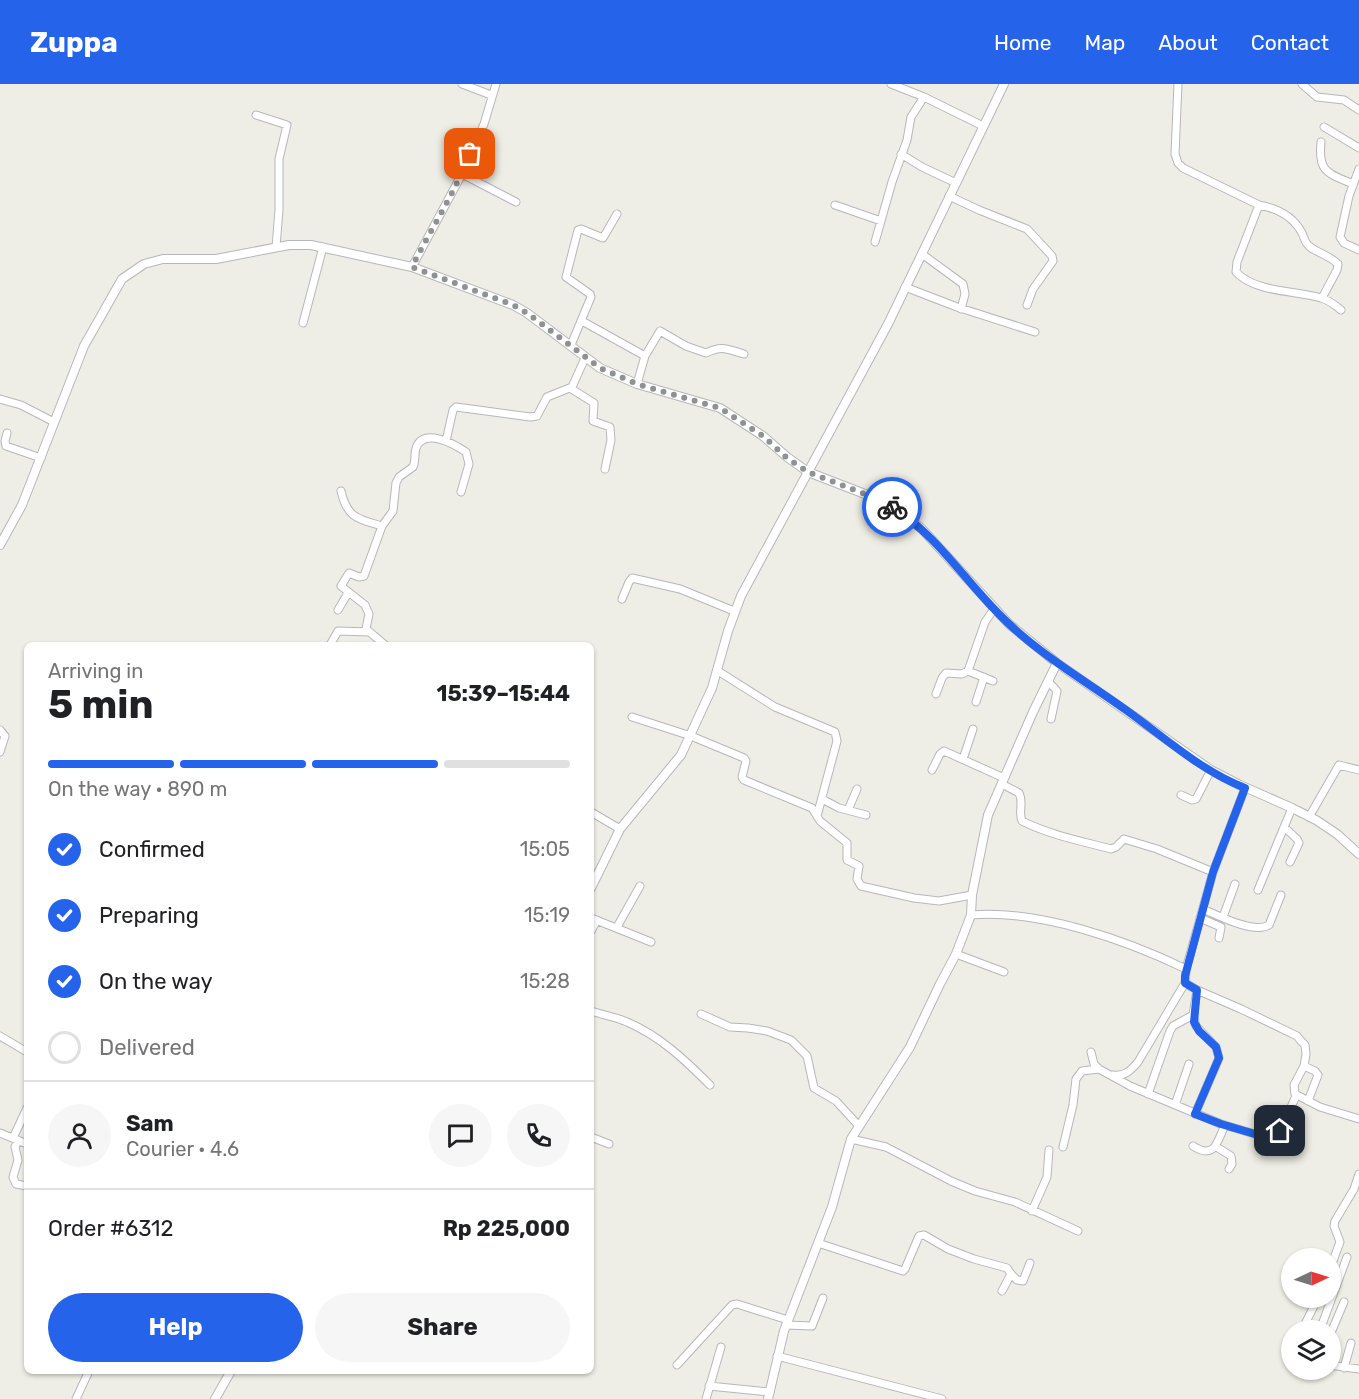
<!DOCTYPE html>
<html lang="en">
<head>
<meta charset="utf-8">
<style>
  body { margin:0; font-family:Rubik,sans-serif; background:#f6f6f6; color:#202124; height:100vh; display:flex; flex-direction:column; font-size:22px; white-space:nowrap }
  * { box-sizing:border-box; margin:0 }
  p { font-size:20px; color:#757577 }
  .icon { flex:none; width:33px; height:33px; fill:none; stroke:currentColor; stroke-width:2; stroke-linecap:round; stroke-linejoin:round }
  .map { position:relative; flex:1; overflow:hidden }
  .details { position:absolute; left:24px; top:558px; width:570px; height:732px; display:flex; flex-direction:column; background:#fff; border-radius:9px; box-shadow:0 2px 4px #0004 }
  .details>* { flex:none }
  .needle { width:39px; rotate:86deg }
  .controls { position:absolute; left:1281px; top:1164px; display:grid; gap:12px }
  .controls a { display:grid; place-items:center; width:60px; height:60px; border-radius:50%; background:#fff; box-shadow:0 2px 4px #0004; font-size:30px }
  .pin { position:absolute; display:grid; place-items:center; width:51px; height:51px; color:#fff; margin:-26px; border-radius:12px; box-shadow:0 3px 9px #0006 }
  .courier { position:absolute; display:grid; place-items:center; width:60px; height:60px; margin:-30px; border:4px solid #2563eb; border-radius:50%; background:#fff; color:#222; box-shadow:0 2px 8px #0007 }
  .headline em { font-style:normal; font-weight:700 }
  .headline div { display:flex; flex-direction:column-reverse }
  .headline { display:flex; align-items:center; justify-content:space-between; height:102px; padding:0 24px }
  h1 { font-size:39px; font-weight:700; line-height:45px }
  .bar { display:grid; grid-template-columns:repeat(4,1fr); gap:9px 6px; align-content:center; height:72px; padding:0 24px }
  .bar i { height:8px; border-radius:4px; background:#e0e0e0 }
  .bar .active { background:#2563eb }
  .bar p { grid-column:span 4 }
  .line { display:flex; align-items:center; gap:15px; padding:0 24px; border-top:2px solid #e0e0e0 }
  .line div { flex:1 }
  .round { display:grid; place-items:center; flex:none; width:63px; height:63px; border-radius:32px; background:#f6f6f6 }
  ol { padding:0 24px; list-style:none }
  li { display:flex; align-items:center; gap:18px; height:66px }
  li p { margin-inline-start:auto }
  li .icon { padding:6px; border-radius:50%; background:#2563eb; color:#fff; stroke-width:4 }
  li:last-child { color:#757577 }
  li i { width:33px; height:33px; border:3px solid #e0e0e0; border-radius:50% }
  .cta { display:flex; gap:12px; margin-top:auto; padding:12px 24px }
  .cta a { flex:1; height:69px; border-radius:36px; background:#2563eb; color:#fff; font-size:24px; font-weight:700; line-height:69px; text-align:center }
  .cta a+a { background:#f6f6f6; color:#202124 }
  header { display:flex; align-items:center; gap:36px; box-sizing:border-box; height:84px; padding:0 30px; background:#2563eb; color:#fff }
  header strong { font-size:28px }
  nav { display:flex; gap:33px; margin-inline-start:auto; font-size:21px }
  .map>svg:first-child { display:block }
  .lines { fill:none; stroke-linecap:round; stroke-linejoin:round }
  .minor-casing { stroke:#b6b7bc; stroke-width:9 }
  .tertiary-casing { stroke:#b6b7bc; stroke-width:10 }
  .minor { stroke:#fff; stroke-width:7 }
  .tertiary { stroke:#fff; stroke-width:8 }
  .done { stroke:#909292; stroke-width:6; stroke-dasharray:0 10.8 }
  .route { stroke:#2563eb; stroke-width:8 }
</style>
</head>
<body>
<header>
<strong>Zuppa</strong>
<nav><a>Home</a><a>Map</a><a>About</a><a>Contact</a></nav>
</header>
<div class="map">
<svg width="1359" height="1315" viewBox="0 0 1359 1315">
  <rect width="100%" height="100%" fill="#efeee6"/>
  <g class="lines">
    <g class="minor-casing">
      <path id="minor" d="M462,0L491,11
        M891,0L924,13L983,42
        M1178,0L1175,70L1178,79L1183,84L1259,121L1237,178L1236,188C1256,209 1295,206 1321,214C1329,216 1335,221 1341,226
        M1302,0L1317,13L1344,16L1359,26
        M256,31L287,41L279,75V126L276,163
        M1324,43L1359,64
        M1321,58C1318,88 1327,89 1353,100
        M901,70L922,83L956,99
        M1359,85L1349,112L1340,153L1344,159L1359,166
        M462,90L516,118
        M949,112L979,126L1027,145L1052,172L1053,177L1033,205L1027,221
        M835,121L881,137
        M1258,121C1277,124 1293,132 1302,149C1304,153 1305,159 1309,162C1317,169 1329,171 1338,180L1337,186L1322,214
        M875,158L892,98L907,56L911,33L924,13
        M922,170L963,200L965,210L961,225
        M412,183L462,90L484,40L496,0
        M905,203L957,223L1035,248
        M582,237L645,272
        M303,239L323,163
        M571,261L591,213L590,210L566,193L578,146L581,145L603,154L617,130
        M637,300L645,272L660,247L686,262L706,269C723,261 726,265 744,270
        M570,304L594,319L593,337L610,343L611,356L605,385
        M0,315L21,321L54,338
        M7,349L5,357L6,362L41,374
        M446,357L453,326L456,323L530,333L537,332L547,313L572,303L585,274
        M341,407C347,434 358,435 382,442
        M622,515L629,498L632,494L680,505L734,527
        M338,526L348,509
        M330,561L338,547L370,548
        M385,561L366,545L369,530L365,521L341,502L349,489L359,493L364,492L382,442L393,427L396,399L399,393L413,383C416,377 414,370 416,364C424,343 454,360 466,368L469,380L461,408
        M718,587L775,623L835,648L837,657L817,732
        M968,587L993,597
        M1048,597L1057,607L1051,635
        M936,610L942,594L946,589L962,590L968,587L985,538L994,525
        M976,618L984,593
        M632,633L691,652L744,674L746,677L742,693L744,696L812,724L820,737L847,759V776L859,782L857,795L861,802L914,814L939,817L972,811
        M0,646L5,652L0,668
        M963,675L973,645
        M932,686L940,670L944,667L1004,694
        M1002,700L1019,709C1024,719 1018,728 1022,737C1050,751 1081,757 1111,765L1116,763L1124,755L1157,765L1213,788
        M1181,711L1192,716L1196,715L1211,686
        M822,715L839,724L866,731
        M848,726L857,705
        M591,728L620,745
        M1309,733L1339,681L1359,686
        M1284,743L1297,755L1299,759L1290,778
        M1258,806L1292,724
        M1203,825C1219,832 1254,850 1269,841L1281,811
        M971,831C1038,825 1126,856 1186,885
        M1223,833L1235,800
        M591,834L651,858
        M1200,834L1221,843L1219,854
        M617,843L640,802
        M591,847L597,836
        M956,870L1004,888
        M1197,906L1241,925L1297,952L1301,957L1305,961L1306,970L1304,982L1294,1001L1295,1010L1320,1023L1359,1035
        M591,927C603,931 616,933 627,938C660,952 685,976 710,1001
        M701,930L730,943L748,944L767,947L791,956L807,972L814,1004L836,1017L859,1042
        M1193,931L1196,942L1216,963L1219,974L1195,1030
        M0,952L27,968
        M1091,968L1094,980L1099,985
        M1304,982L1315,987L1318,991L1308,1017
        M1113,991C1125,993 1131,986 1138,978L1185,899
        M1148,1010L1170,947L1173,942L1193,931L1197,906L1185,899L1186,885L1213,788L1245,704
        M1175,1021L1189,980
        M0,1049L27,1060
        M591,1053L609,1060
        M13,1054L27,1024
        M851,1055L886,1063L951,1097L975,1107L1015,1118L1078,1147
        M18,1056L15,1063L18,1076L13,1093L16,1100L27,1102
        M1193,1062C1215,1076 1217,1058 1225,1041
        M1215,1062L1231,1072L1232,1080L1229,1085
        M1063,1063L1073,1021L1076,995L1082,987L1099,985L1130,1002L1221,1040L1265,1053L1280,1047L1296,1012
        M1032,1127L1047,1093L1049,1066
        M818,1159L903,1187L905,1185L919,1152L924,1151L948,1165L974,1175L1007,1184L1011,1190L1002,1207
        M1330,1185L1340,1158L1334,1142L1335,1137L1354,1105L1359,1090
        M1011,1190L1017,1196L1023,1197L1030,1179
        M786,1241L812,1242L823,1214
        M1302,1246L1318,1214
        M1320,1246L1347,1173
        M1330,1251L1344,1218
        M777,1272L942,1315
        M677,1281L732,1221L737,1220L788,1236
        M1330,1281L1359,1285
        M1344,1284L1351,1259
        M709,1302L770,1308
        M76,1315L89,1287
        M706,1315L721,1263"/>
    </g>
    <g class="tertiary-casing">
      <path id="tertiary" d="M0,461L22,421L84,262L122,195L144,180L163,175H216L289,161H311L412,183L513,221L527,229L600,284L637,300L720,324L763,352L787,373L808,388L883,417L903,430L922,445L1009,540L1057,579L1211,686L1240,701L1292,724L1316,736L1337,750L1359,770
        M591,804L620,745L681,671L712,604L728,547L741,512L888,240L1004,0
        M215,1315L231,1287
        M768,1315L784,1247L832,1123L851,1055L910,963L940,900L956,870L971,831L972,811L988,731L1033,628L1057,579"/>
    </g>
    <use href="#minor" class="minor"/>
    <use href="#tertiary" class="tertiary"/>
  </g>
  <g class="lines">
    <path class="done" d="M470,70C454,110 431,145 412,183L513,221L527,229L600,284L637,300L720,324L763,352L787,374L808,388L883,417L892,423"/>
    <path class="route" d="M892,423C939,452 968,502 1008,539C1044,573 1087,598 1126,626C1164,653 1201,687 1245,704L1213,788L1185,892V899L1197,906L1194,938L1199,947L1216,963L1219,974L1195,1030L1221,1040L1265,1053L1280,1047"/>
  </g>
</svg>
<div class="controls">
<a><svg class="needle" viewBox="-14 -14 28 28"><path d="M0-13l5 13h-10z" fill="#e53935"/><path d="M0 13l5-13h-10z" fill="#757577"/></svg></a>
<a><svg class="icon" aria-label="layers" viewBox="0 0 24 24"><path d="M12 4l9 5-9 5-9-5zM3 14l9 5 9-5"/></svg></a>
</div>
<div class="pin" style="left:470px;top:70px;background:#ea580c"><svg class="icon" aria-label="bag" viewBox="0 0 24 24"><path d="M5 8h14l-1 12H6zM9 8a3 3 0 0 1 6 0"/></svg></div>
<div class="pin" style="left:1280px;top:1047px;background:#1f2937"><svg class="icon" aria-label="home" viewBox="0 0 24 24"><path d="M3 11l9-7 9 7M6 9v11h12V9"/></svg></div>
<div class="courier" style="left:892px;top:423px"><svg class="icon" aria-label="bike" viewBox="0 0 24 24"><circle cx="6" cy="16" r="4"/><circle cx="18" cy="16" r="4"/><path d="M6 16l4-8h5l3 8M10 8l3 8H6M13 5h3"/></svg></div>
<section class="details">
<div class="headline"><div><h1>5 min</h1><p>Arriving in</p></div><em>15:39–15:44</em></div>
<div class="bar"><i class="active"></i><i class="active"></i><i class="active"></i><i></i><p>On the way · 890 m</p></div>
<ol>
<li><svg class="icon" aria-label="check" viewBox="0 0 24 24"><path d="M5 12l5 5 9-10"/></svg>Confirmed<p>15:05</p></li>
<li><svg class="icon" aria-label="check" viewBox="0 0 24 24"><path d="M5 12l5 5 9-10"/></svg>Preparing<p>15:19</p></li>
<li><svg class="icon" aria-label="check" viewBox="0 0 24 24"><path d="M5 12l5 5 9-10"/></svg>On the way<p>15:28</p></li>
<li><i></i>Delivered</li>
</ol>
<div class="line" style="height:108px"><a class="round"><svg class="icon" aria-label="person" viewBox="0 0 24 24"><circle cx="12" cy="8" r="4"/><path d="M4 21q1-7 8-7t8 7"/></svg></a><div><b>Sam</b><p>Courier · 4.6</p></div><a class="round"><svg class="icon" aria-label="chat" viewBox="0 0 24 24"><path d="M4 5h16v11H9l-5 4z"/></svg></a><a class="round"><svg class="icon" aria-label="phone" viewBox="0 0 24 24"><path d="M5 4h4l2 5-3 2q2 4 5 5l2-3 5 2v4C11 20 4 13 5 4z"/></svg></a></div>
<div class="line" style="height:78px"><div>Order #6312</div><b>Rp 225,000</b></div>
<div class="cta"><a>Help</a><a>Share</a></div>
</section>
</div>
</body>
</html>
